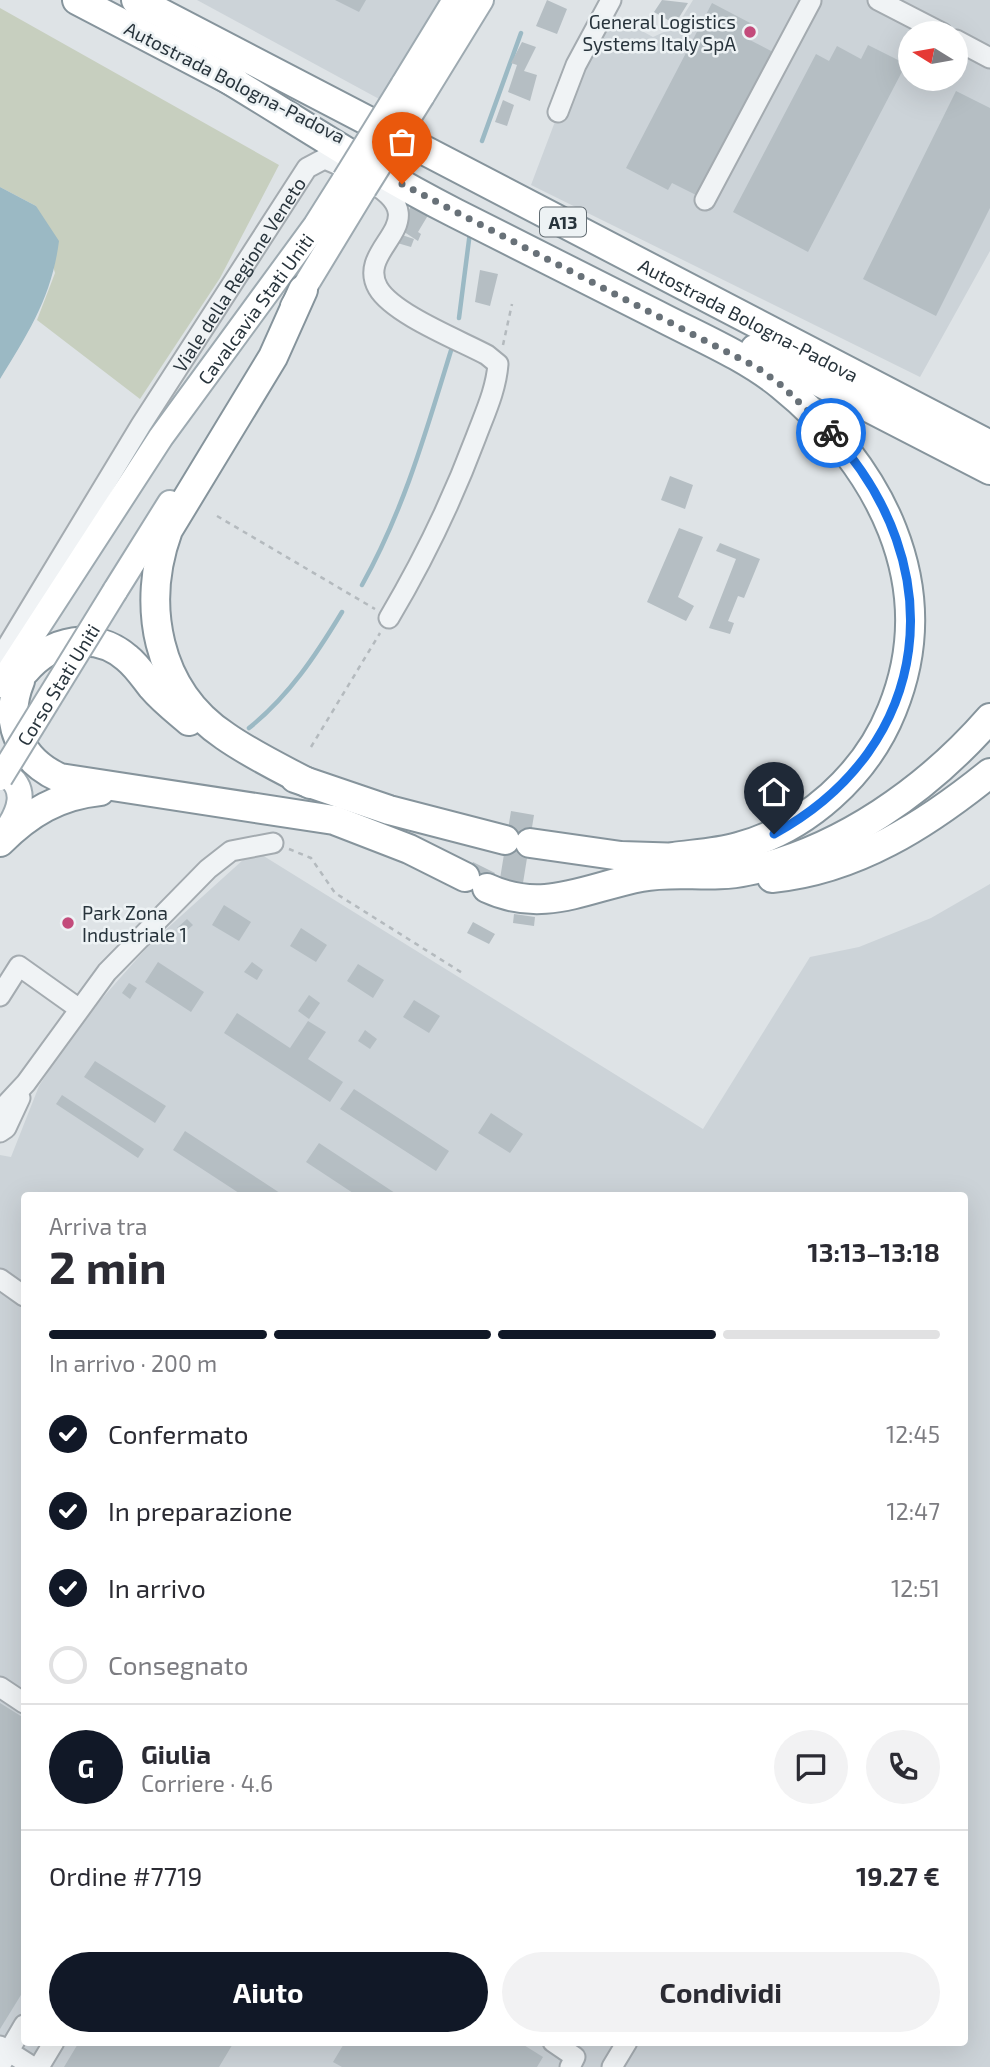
<!DOCTYPE html>
<html lang="it">
<head>
<meta charset="utf-8">
<style>
  body { margin:0; font-family:"Exo 2",sans-serif; background:#f2f2f3; color:#2b2b33; height:100vh; display:flex; flex-direction:column; font-size:26px; white-space:nowrap }
  * { box-sizing:border-box; margin:0 }
  p { font-size:23px; color:#7c7c81 }
  .icon { flex:none; width:38px; height:38px; fill:none; stroke:currentColor; stroke-width:2; stroke-linecap:round; stroke-linejoin:round }
  .map { position:relative; flex:1; overflow:hidden }
  .panel { position:absolute; left:21px; top:1192px; width:947px; height:854px; display:flex; flex-direction:column; background:#fff; border-radius:7px; box-shadow:0 7px 28px #0002 }
  .panel>* { flex:none }
  .needle { width:46px; rotate:281deg }
  .buttons { position:absolute; left:898px; top:21px; display:grid; gap:14px }
  .buttons a { display:grid; place-items:center; width:70px; height:70px; border-radius:50%; background:#fff; box-shadow:0 7px 28px #0002; font-size:35px }
  .pin { position:absolute; display:grid; place-items:center; width:60px; height:60px; color:#fff; margin:-72px -30px; border-radius:50% 50% 50% 0; rotate:-45deg; box-shadow:0 0 7px #0007 }
  .pin .icon { rotate:45deg }
  .courier { position:absolute; display:grid; place-items:center; width:70px; height:70px; margin:-35px; border:5px solid #1a73e8; border-radius:50%; background:#fff; color:#222; box-shadow:0 2px 9px #0007 }
  .summary em { font-style:normal; font-weight:700 }
  .summary div { display:flex; flex-direction:column-reverse }
  .summary { display:flex; align-items:center; justify-content:space-between; height:119px; padding:0 28px }
  h1 { font-size:46px; font-weight:700; line-height:52px }
  .bar { display:grid; grid-template-columns:repeat(4,1fr); gap:10px 7px; align-content:center; height:84px; padding:0 28px }
  .bar i { height:9px; border-radius:5px; background:#e1e1e2 }
  .bar .on { background:#111827 }
  .bar p { grid-column:span 4 }
  .line { display:flex; align-items:center; gap:18px; padding:0 28px; border-top:2px solid #e1e1e2 }
  .line div { flex:1 }
  .round { display:grid; place-items:center; flex:none; width:74px; height:74px; border-radius:37px; background:#f2f2f3 }
  ol { padding:0 28px; list-style:none }
  li { display:flex; align-items:center; gap:21px; height:77px }
  li p { margin-inline-start:auto }
  li .icon { padding:7px; border-radius:50%; background:#111827; color:#fff; stroke-width:4 }
  li:last-child { color:#7c7c81 }
  li i { width:38px; height:38px; border:4px solid #e1e1e2; border-radius:50% }
  .cta { display:flex; gap:14px; margin-top:auto; padding:14px 28px }
  .cta a { flex:1; height:80px; border-radius:42px; background:#111827; color:#fff; font-size:28px; font-weight:700; line-height:80px; text-align:center }
  .cta a+a { background:#f2f2f3; color:#2b2b33 }
  .map>svg:first-child { display:block }
  .built { fill:#ccd3d8; fill-rule:evenodd }
  .green { fill:#c7cfbf }
  .water { fill:#9bb9c4 }
  .lines { fill:none; stroke-linecap:round; stroke-linejoin:round }
  .stream { stroke:#9bb9c4; stroke-width:4.5 }
  .building { fill:#b5bec3 }
  .minor-casing { stroke:#a4abb0; stroke-width:23 }
  .major-casing { stroke:#9eaab1; stroke-width:28 }
  .highway-casing { stroke:#86949c; stroke-width:32 }
  .path { stroke:#b4babe; stroke-width:2.5; stroke-dasharray:5 5; stroke-linecap:butt }
  .minor { stroke:#f0f3f5; stroke-width:19 }
  .major { stroke:#fff; stroke-width:24 }
  .highway { stroke:#fff; stroke-width:28 }
  .major-bridge-casing { stroke:#9eaab1; stroke-width:28; stroke-linecap:butt }
  .major-bridge { stroke:#fff; stroke-width:24 }
  .done { stroke:#687178; stroke-width:7; stroke-dasharray:0 12.6 }
  .route { stroke:#1a73e8; stroke-width:9 }
  .poi-dot { fill:#c34b7b; stroke:#edf2f4; stroke-width:2.5 }
  .labels { text-anchor:middle; dominant-baseline:central; stroke-width:5; stroke-linejoin:round; paint-order:stroke }
  .shield { fill:#edf2f4; stroke:#636d73; stroke-width:2 }
  .shield-label { font-size:18px; font-weight:bold; fill:#28343c }
  .poi-label { font-size:19px; fill:#28343c; stroke:#edf2f4; text-anchor:end }
  .street-label { font-size:19px; fill:#28343c; stroke:#edf2f4 }
</style>
</head>
<body>
<div class="map">
<svg width="990" height="2067" viewBox="0 0 990 2067">
  <rect width="100%" height="100%" fill="#dee3e6"/>
  <path class="built" d="M197,0H444L381,100Z
    M693,0H990V251L920,377L531,185L576,66L605,11L653,37L677,26ZM910,33H956V79H910Z
    M254,850L703,1129L810,957L859,947L931,918L990,884V2067H0V1155L11,1157L39,1086L76,1028L151,943ZM24,1195H964V2042H24Z"/>
  <path class="green" d="M0,8L279,165L220,278L140,399L37,320L55,273L36,206L0,187Z"/>
  <path class="water" d="M0,187L36,206L59,241C52,296 29,332 0,379Z"/>
  <g class="lines">
    <path class="stream" d="M482,141L521,33
      M459,318L470,232
      M362,585C405,508 427,428 453,344
      M249,728C289,696 316,655 342,612"/>
  </g>
  <path class="building" d="M335,0H366L359,12Z
    M547,0L567,9L557,34L536,26Z
    M662,0L688,3L675,24L654,12Z
    M712,3L754,25L746,38L773,52L698,196L672,183L668,190L626,168Z
    M522,42L536,47L524,71L537,75L530,101L508,92L517,65L511,63Z
    M868,45L906,64L808,252L733,212L816,54L829,61L837,46L861,59Z
    M956,91L990,108V208L936,316L863,279Z
    M503,100L514,105L507,126L495,122Z
    M413,203L430,212L418,232L421,234L418,241L398,228Z
    M396,233L414,239L411,247L394,242Z
    M480,270L498,274L490,306L475,302Z
    M670,476L693,485L685,509L661,500Z
    M679,528L703,537L678,597L694,606L686,621L647,602Z
    M720,543L760,559L744,598L738,596L728,621L734,623L730,634L709,628L736,559L716,551Z
    M511,811L534,815L522,889L499,885Z
    M473,862L495,873L482,897L460,886Z
    M224,905L251,922L239,941L212,925Z
    M514,914L535,917L534,926L513,923Z
    M187,919L193,925L183,934L177,928Z
    M473,922L495,934L489,944L467,933Z
    M301,928L327,945L316,962L290,946Z
    M158,962L204,992L191,1012L145,982Z
    M252,962L263,970L257,980L244,972Z
    M358,964L384,980L373,998L347,981Z
    M129,983L137,988L130,999L122,993Z
    M309,995L320,1003L309,1019L298,1011Z
    M414,1000L440,1016L429,1033L403,1017Z
    M237,1013L290,1048L308,1021L326,1032L308,1059L343,1082L330,1102L224,1033Z
    M365,1030L377,1039L370,1049L358,1041Z
    M95,1061L166,1106L155,1123L84,1077Z
    M354,1089L449,1151L436,1171L340,1109Z
    M62,1095L144,1149L138,1158L56,1104Z
    M491,1113L523,1134L510,1153L478,1133Z
    M185,1131L283,1195H242L173,1150Z
    M319,1143L357,1168L398,1195H356L306,1162Z
    M0,1703L24,1718V1990L0,2029Z
    M79,2042H234L219,2067H64Z
    M345,2042H519L543,2057L537,2067H342L333,2062Z"/>
  <g class="lines">
    <g class="minor-casing">
      <g id="minor">
        <path d="M878,0L942,33"/>
        <path d="M956,40L990,58"/>
        <path d="M558,112L576,65L611,0"/>
        <path d="M705,200L811,1"/>
        <path id="s1" d="M0,658L141,425L307,168L324,159C339,164 353,172 367,180C443,222 354,246 378,288C393,314 459,340 487,355L498,364C496,390 485,413 476,437C452,501 424,559 389,618"/>
        <path d="M0,996L19,966L78,1008"/>
        <path d="M0,1111L26,1083L107,972L208,869L231,851L273,843"/>
        <path d="M0,1132L6,1128L20,1098"/>
        <path d="M0,1279L24,1296"/>
        <path d="M0,1687L24,1703"/>
        <path d="M553,2042L575,2057L570,2067"/>
        <path d="M0,2046L33,2067"/>
        <path d="M0,2066L24,2025"/>
        <path d="M39,2067L54,2042"/>
        <path d="M612,2067L627,2042"/>
      </g>
    </g>
    <g class="major-casing">
      <g id="major">
        <path d="M403,85L455,0"/>
        <path d="M422,96L481,0"/>
        <path d="M293,306L364,189"/>
        <path d="M115,591L170,503"/>
        <path id="s2" d="M0,685L161,437L316,225L345,179"/>
        <path d="M0,771C32,786 19,814 3,835"/>
      </g>
    </g>
    <g class="highway-casing">
      <g id="highway">
        <path d="M77,0L236,83"/>
        <path id="s3" d="M136,0L990,445"/>
        <path d="M220,74C298,121 374,172 455,213C522,247 590,281 657,315C699,337 745,356 781,385C879,464 943,585 892,710C866,775 806,829 738,847C717,853 695,854 673,857"/>
        <path d="M303,290L273,357L168,530C141,604 156,690 225,736C252,755 282,769 310,784"/>
        <path d="M755,349L990,470"/>
        <path d="M25,671C51,640 95,630 127,658C137,666 144,677 152,687C163,700 176,710 189,721"/>
        <path d="M20,681C3,722 20,760 60,778L334,820L409,849L465,877"/>
        <path d="M295,778L389,810L505,840"/>
        <path d="M0,842C29,813 59,795 100,791"/>
        <path d="M530,843L621,856L684,858"/>
        <path d="M772,878C856,870 927,824 990,773"/>
        <path d="M487,888C543,914 585,888 641,877C676,870 712,879 747,871C841,851 928,789 990,718"/>
      </g>
    </g>
    <path class="path" d="M503,345L512,304
      M217,516L375,609
      M311,747L380,633
      M289,849L311,858L335,893L464,974"/>
    <use href="#minor" class="minor"/>
    <use href="#major" class="major"/>
    <use href="#highway" class="highway"/>
    <g class="major-bridge-casing">
      <g id="major-bridge">
        <path d="M345,179L403,85"/>
        <path d="M364,189L422,96"/>
        <path id="s4" d="M0,778L115,591"/>
      </g>
    </g>
    <use href="#major-bridge" class="major-bridge"/>
  </g>
  <g class="lines">
    <path class="done" d="M402,184L758,368L781,385L831,433"/>
    <path class="route" d="M774,834C935,746 953,565 831,433"/>
  </g>
  <g class="poi-dot">
    <circle cx="750" cy="32" r="7"/>
    <circle cx="68" cy="923" r="7"/>
  </g>
  <g class="labels">
    <rect class="shield" x="540" y="207.5" width="46" height="29" rx="5"/>
    <g class="shield-label">
      <text x="563" y="222">A13</text>
    </g>
    <g class="poi-label">
      <text x="736" y="21">General Logistics<tspan x="736" dy="22">Systems Italy SpA</tspan></text>
      <text x="82" y="912" text-anchor="start">Park Zona<tspan x="82" dy="22">Industriale 1</tspan></text>
    </g>
    <g class="street-label">
      <text transform="translate(235 82) rotate(27)">Autostrada Bologna-Padova</text>
      <text stroke="none"><textPath href="#s1" startOffset="452">Viale della Regione Veneto</textPath></text>
      <text stroke="none"><textPath href="#s2" startOffset="455">Cavalcavia Stati Uniti</textPath></text>
      <text stroke="none"><textPath href="#s3" startOffset="691">Autostrada Bologna-Padova</textPath></text>
      <text stroke="none"><textPath href="#s4" startOffset="110">Corso Stati Uniti</textPath></text>
    </g>
  </g>
</svg>
<div class="buttons">
<a><svg class="needle" viewBox="-14 -14 28 28"><path d="M0-13l5 13h-10z" fill="#e53935"/><path d="M0 13l5-13h-10z" fill="#7c7c81"/></svg></a>
</div>
<div class="pin" style="left:402px;top:184px;background:#ea580c"><svg class="icon" aria-label="bag" viewBox="0 0 24 24"><path d="M5 8h14l-1 12H6zM9 8a3 3 0 0 1 6 0"/></svg></div>
<div class="pin" style="left:774px;top:834px;background:#1f2937"><svg class="icon" aria-label="home" viewBox="0 0 24 24"><path d="M3 11l9-7 9 7M6 9v11h12V9"/></svg></div>
<div class="courier" style="left:831px;top:433px"><svg class="icon" aria-label="bike" viewBox="0 0 24 24"><circle cx="6" cy="16" r="4"/><circle cx="18" cy="16" r="4"/><path d="M6 16l4-8h5l3 8M10 8l3 8H6M13 5h3"/></svg></div>
<section class="panel">
<div class="summary"><div><h1>2 min</h1><p>Arriva tra</p></div><em>13:13–13:18</em></div>
<div class="bar"><i class="on"></i><i class="on"></i><i class="on"></i><i></i><p>In arrivo · 200 m</p></div>
<ol>
<li><svg class="icon" aria-label="check" viewBox="0 0 24 24"><path d="M5 12l5 5 9-10"/></svg>Confermato<p>12:45</p></li>
<li><svg class="icon" aria-label="check" viewBox="0 0 24 24"><path d="M5 12l5 5 9-10"/></svg>In preparazione<p>12:47</p></li>
<li><svg class="icon" aria-label="check" viewBox="0 0 24 24"><path d="M5 12l5 5 9-10"/></svg>In arrivo<p>12:51</p></li>
<li><i></i>Consegnato</li>
</ol>
<div class="line" style="height:126px"><b class="round" style="background:#111827;color:#fff">G</b><div><b>Giulia</b><p>Corriere · 4.6</p></div><a class="round"><svg class="icon" aria-label="chat" viewBox="0 0 24 24"><path d="M4 5h16v11H9l-5 4z"/></svg></a><a class="round"><svg class="icon" aria-label="phone" viewBox="0 0 24 24"><path d="M5 4h4l2 5-3 2q2 4 5 5l2-3 5 2v4C11 20 4 13 5 4z"/></svg></a></div>
<div class="line" style="height:91px"><div>Ordine #7719</div><b>19.27 €</b></div>
<div class="cta"><a>Aiuto</a><a>Condividi</a></div>
</section>
</div>
</body>
</html>
